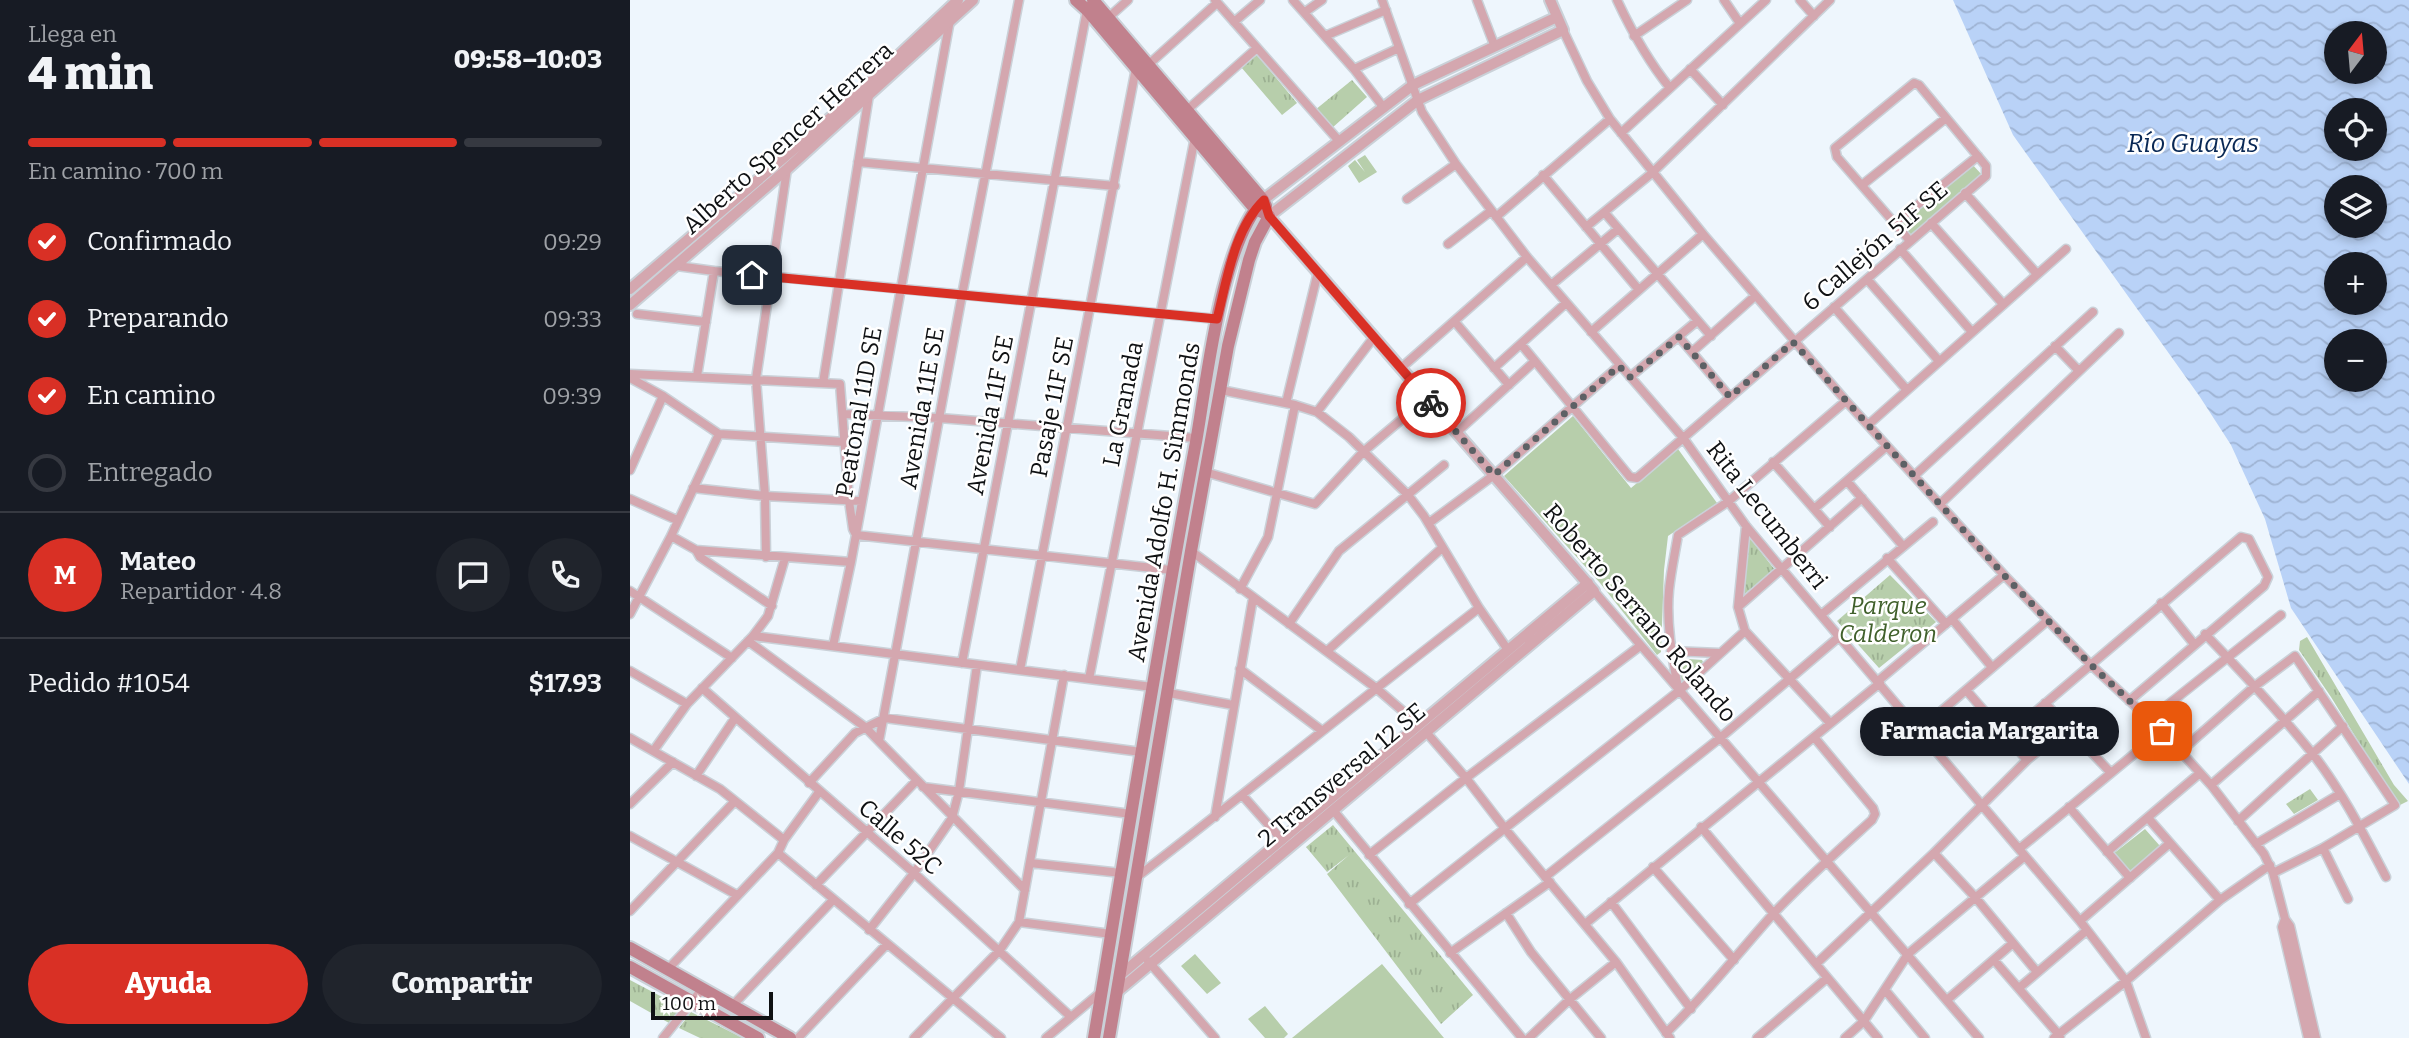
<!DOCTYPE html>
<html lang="es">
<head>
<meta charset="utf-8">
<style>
  body { margin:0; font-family:Bitter,serif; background:#20242c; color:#f1f3f6; height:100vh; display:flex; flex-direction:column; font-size:26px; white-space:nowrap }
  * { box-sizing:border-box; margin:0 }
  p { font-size:23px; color:#9ea1a6 }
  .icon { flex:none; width:38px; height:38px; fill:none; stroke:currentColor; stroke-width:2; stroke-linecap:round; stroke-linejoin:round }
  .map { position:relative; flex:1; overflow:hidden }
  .panel { display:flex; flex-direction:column; background:#171b24; width:630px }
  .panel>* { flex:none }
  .needle { width:46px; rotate:16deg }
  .buttons { position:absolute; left:1694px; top:21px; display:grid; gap:14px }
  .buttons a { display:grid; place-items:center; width:63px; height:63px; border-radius:50%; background:#171b24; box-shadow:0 4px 10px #0003; font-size:35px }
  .scale { position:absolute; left:21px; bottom:18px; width:122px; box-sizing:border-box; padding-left:7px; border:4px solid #0f1113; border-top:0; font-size:19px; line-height:24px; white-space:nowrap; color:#0f1113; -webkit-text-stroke:5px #fff; paint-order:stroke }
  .pin { position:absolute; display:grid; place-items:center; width:60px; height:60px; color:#fff; margin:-30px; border-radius:14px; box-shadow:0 4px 10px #0006 }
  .courier { position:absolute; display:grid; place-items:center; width:70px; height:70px; margin:-35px; border:5px solid #d93025; border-radius:50%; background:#fff; color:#222; box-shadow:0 2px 9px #0007 }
  .bubble { position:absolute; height:49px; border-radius:24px; background:#171b24; box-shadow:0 4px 10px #0003; font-size:23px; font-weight:800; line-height:49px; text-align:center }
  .headline em { font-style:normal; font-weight:800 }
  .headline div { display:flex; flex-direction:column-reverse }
  .headline { display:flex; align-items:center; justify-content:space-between; height:119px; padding:0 28px }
  h1 { font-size:46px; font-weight:800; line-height:52px }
  .bar { display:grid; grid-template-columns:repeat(4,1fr); gap:10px 7px; align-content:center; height:84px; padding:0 28px }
  .bar i { height:9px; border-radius:5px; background:#363941 }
  .bar .current { background:#d93025 }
  .bar p { grid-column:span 4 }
  .line { display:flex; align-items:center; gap:18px; padding:0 28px; border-top:2px solid #363941 }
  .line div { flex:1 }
  .round { display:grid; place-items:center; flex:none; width:74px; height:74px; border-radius:37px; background:#20242c }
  ol { padding:0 28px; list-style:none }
  li { display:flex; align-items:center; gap:21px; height:77px }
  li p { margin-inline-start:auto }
  li .icon { padding:7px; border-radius:50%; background:#d93025; color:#fff; stroke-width:4 }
  li:last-child { color:#9ea1a6 }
  li i { width:38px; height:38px; border:4px solid #363941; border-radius:50% }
  .cta { display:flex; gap:14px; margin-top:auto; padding:14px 28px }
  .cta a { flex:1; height:80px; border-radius:42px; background:#d93025; color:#fff; font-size:28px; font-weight:800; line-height:80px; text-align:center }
  .cta a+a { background:#20242c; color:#f1f3f6 }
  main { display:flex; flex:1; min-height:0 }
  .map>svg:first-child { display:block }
  .green { fill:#b7ceab }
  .park { fill:url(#park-tufts) }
  .water { fill:url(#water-waves); fill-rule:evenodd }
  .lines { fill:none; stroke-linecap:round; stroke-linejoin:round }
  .minor-casing { stroke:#cad1d8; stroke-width:11 }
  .tertiary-casing { stroke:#cad1d8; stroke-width:14 }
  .secondary-casing { stroke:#cad1d8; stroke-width:16 }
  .minor { stroke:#d4a7af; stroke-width:8 }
  .tertiary { stroke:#d4a7af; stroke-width:10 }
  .secondary { stroke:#c1818d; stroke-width:12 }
  .done { stroke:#5d6165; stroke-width:7; stroke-dasharray:0 12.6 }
  .route { stroke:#d93025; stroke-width:9 }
  .labels { text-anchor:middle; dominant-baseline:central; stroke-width:5; stroke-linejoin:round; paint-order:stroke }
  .street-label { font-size:24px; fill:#0f1113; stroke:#fff }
  .park-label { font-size:24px; font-style:italic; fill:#40602b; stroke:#fff }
  .water-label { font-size:26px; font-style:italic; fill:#092855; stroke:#fff }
</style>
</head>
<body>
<main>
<section class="panel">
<div class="headline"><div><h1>4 min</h1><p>Llega en</p></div><em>09:58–10:03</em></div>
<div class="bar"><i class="current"></i><i class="current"></i><i class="current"></i><i></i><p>En camino · 700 m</p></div>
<ol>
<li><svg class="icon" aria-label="check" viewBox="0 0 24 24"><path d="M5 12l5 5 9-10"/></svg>Confirmado<p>09:29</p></li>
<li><svg class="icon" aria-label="check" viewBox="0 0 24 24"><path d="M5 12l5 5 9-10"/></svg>Preparando<p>09:33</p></li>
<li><svg class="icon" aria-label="check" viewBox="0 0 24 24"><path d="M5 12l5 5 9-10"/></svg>En camino<p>09:39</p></li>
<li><i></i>Entregado</li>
</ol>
<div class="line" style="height:126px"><b class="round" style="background:#d93025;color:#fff">M</b><div><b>Mateo</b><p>Repartidor · 4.8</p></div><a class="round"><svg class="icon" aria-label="chat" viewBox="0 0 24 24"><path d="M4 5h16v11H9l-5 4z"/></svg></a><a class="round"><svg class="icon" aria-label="phone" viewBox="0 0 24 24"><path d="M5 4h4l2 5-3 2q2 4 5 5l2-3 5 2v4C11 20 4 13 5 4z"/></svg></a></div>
<div class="line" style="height:91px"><div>Pedido #1054</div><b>$17.93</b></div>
<div class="cta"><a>Ayuda</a><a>Compartir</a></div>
</section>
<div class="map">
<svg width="1779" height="1038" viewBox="0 0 1779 1038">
  <defs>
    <pattern id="park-tufts" width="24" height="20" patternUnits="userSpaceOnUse" patternTransform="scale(1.75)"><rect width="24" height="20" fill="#b7ceab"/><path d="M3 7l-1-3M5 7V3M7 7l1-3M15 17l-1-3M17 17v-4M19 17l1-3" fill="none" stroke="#9cb092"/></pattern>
    <pattern id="water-waves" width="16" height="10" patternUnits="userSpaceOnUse" patternTransform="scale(1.75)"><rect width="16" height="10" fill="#b9d2f7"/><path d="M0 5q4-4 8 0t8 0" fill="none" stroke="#9eb3d3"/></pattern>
  </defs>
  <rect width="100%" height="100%" fill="#eef6fd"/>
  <path class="green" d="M735,155L747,172L729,183L718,166L725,160L735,172L727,160Z
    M943,416L1001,488L1048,449L1087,503L1038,536L1034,570L1031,652L1027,655L970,583L874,476Z
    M1515,829L1530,846L1499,872L1483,854Z
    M565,954L591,983L577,994L551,966Z
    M752,964L814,1038H662Z
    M635,1006L658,1034L654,1038H635L618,1019Z"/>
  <path class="park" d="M627,55L667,103L652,115L611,67Z
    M722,80L737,97L702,128L685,110Z
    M1341,163L1353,176L1282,236L1269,223Z
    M1119,537L1145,570L1112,596Z
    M1260,575L1306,622L1249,668L1207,621Z
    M1677,637L1764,785L1778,801L1768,806L1701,697L1669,650L1670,641Z
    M1046,658L1072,660L1073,662L1051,682Z
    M1680,789L1688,800L1664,814L1656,804Z
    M703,825L843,995L811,1024L697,874L719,855L697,872L676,847Z
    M0,980L51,1007L39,1023L0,1001Z
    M61,1012L113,1038H70L49,1028Z"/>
  <path class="water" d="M1323,0H1779V784L1661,608L1635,519L1601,445L1570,397L1383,135ZM1706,33H1745V72H1706ZM1706,110H1745V149H1706ZM1706,187H1745V226H1706ZM1706,264H1745V303H1706ZM1706,341H1745V380H1706Z"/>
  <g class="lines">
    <g class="minor-casing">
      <path id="minor" d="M585,0L709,141
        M663,0L724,69L754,108
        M752,0L792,112L826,164L897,257L1054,439L1116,526L1151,568L1450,921L1496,981L1516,1038
        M847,0L865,47
        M987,0C1002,32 1018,61 1040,88
        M1094,0L1109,22
        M1170,0L1184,16
        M675,12L692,0
        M479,17L498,0
        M604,22L630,0
        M933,30L957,81L980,119L1073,234L1216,401L1374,575L1460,664L1532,731L1581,785L1634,854L1643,873L1655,919L1660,926L1686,1038
        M695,36L756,10
        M1004,36L1057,0
        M518,65L587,3
        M724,69L769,48
        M1060,69L1093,105
        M557,110L627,48
        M991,133L1136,0
        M228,162L485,186
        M913,175L1009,290
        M1232,185L1316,118
        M1335,193L1407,274
        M777,199L826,164
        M975,213L1081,336
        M866,217L980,119
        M1265,223L1348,156
        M1301,223L1373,304
        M956,227L1022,173L1200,0
        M818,244L861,211
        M1270,249L1342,332
        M47,266L84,271L587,319
        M1237,279L1309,361
        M921,285L988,229
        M1204,307L1277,390
        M7,314L76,322
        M825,322L879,385
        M961,332L1073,234
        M1049,337L1100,397
        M891,344L1000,477L1007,478L1356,176V166L1289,85L1284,83L1205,148L1207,157L1280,241
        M1425,346L1449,371
        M1062,352L1125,296
        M771,368L897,257
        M864,368L936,303
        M0,374L210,384L219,501L223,529L226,535L541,570
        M67,376L84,271
        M1000,377L1067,321
        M0,378L33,396L89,434L215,442
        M193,383L239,95
        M591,390L665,405L687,412L719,437L778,495L794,516L849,608L878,650
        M656,403L688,272
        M687,412L744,337
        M213,414L309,418L566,438
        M1238,425L1436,249
        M827,432L905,361
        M1143,462L1200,527
        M0,470L33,396
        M575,472L685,504L733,452L797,398
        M1284,476L1463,312
        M1217,481L1273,546
        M63,488L135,496L232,501
        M0,499L47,520
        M1310,504L1489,333
        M1184,509L1257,446
        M799,523L864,475L989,366
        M41,536L66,550L70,557L142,606
        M66,550L221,562
        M561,551L746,688L789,725
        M136,557L135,496L126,379L157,169
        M1257,558L1316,624
        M610,589L638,537L665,405
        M0,591L102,658
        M964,591L1349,1038
        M1531,603L1564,644
        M1108,607L1116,526
        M0,614L41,536L89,434
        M1191,615L1303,522
        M1322,619L1361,666
        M659,624L709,551L814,465
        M1115,631L1200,723
        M1575,634C1612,672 1649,712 1682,753C1712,791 1734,835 1756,877
        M123,636L522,687
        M118,641L235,727L395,890
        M203,646L221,562L320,20
        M697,651L812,548
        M1041,651L1089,653
        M332,663L457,10
        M610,669L691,730
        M390,670L506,68
        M0,671L57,704
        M459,679L565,137
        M1248,681L1374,575
        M72,688L284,873L441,1017
        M1048,688C1042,656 1036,622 1039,590C1041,571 1045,553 1048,535L1099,501L1216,401
        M1336,690L1397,760
        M539,693L603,705
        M1415,703L1481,773
        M1520,719L1651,615
        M1288,731L1418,620
        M796,732L836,778L876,830L986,962L1040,1038
        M1377,736L1611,537L1619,539L1638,577L1634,586L1499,701
        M0,738L90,789L154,840
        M249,741L332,295L389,0
        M24,750L57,704L123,636L138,616L155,558
        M1551,751L1625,686L1665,656L1765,805L1693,848L1643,873
        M66,776L105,718
        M179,783L225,733L255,718L511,752
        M1581,785L1689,691
        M293,787L501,814
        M613,796L652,840
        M0,804L43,762
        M1439,807L1500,878
        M703,810L892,1038
        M585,817L623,598
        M1518,818L1590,900
        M1608,821L1713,726
        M1071,827L1248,1038
        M0,836L107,895
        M1626,844L1710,794
        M1693,848L1718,899
        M1389,849L1532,731
        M1477,852L1570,773
        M148,853L371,1038
        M1304,853L1345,897L1407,972
        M739,855L836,778L1010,646
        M400,863L491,873
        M1023,867L1104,960
        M507,877C622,788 734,697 849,608
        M915,877L1090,738L1210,636
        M186,885L287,780
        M981,902L1061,1009
        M779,904L1049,691L1115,631L1108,607L1232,498
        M0,911L105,801
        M876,913L901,952L971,1038
        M1655,919L1652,927L1678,1038
        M1450,921L1540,843
        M389,922L481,934
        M955,924L1250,683
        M239,930L284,873L322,818L329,791L347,665
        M820,953L920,882
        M1364,960L1430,1036
        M518,961L585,1038
        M1186,964L1304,853L1397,760L1437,727
        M39,968L148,853L154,840L189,792
        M1389,988L1456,931
        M1255,990L1295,1038
        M1317,1000L1383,943
        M103,1005L203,900
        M1036,1033C1075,996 1108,953 1144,913C1175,880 1209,850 1242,820L1245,814L1243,808L1184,737
        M33,1038L73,988
        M168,1038L257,944
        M284,1038L370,950L389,922L434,675
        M416,1038L471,992
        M899,1038L939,1000L986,962
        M1127,1038L1197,978
        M1215,1038L1234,1021L1278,954L1395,856
        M1424,1038L1496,981L1590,900L1640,865"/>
    </g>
    <g class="tertiary-casing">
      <path id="tertiary" d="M633,200L783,85L927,17
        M0,289L219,102L328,0
        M0,305L157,169L343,0
        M489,976L958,583
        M487,992L964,591L639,216L788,100L933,30L920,0"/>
    </g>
    <g class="secondary-casing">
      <path id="secondary" d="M446,0L457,10L625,209L632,212
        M463,0L633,200L636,206
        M0,948L160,1038
        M0,967L128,1038
        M464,1038C497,839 529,640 566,442C577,380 591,244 633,200
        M479,1038L561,551L598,346L619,260L625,242L639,216"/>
    </g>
    <use href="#minor" class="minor"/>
    <use href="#tertiary" class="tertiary"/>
    <use href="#secondary" class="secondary"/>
  </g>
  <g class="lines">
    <path class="done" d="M801,403L864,475L989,366L1000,377L1049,337L1100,397L1163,342L1374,575L1460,664L1532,731"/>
    <path class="route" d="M122,275L587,319C597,280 604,229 634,200L639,216L801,403"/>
  </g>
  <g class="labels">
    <g class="street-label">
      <text transform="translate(158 138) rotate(-42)">Alberto Spencer Herrera</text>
      <text transform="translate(1245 246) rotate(-41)">6 Callejón 51F SE</text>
      <text transform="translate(493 404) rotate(-79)">La Granada</text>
      <text transform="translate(422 407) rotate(-79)">Pasaje 11F SE</text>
      <text transform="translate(292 408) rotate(-80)">Avenida 11E SE</text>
      <text transform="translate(229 412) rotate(-80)">Peatonal 11D SE</text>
      <text transform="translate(360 415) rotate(-79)">Avenida 11F SE</text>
      <text transform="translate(534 502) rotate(-80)">Avenida Adolfo H. Simmonds</text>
      <text transform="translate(1137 515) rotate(52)">Rita Lecumberri</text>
      <text transform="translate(1010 613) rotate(49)">Roberto Serrano Rolando</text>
      <text transform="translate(712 775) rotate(-40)">2 Transversal 12 SE</text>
      <text transform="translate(270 837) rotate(41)">Calle 52C</text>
    </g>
    <g class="park-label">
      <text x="1258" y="606">Parque<tspan x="1258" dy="28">Calderon</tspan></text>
    </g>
    <g class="water-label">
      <text x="1563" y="143">Río Guayas</text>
    </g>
  </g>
</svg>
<div class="buttons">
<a><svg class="needle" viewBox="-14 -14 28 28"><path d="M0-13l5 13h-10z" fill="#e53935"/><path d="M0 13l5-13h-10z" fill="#9ea1a6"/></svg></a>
<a><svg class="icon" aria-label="locate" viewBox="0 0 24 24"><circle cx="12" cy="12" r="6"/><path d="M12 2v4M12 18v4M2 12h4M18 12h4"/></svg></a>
<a><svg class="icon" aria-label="layers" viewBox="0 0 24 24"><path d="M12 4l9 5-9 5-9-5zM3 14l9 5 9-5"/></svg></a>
<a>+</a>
<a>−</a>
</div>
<div class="scale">100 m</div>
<div class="pin" style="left:1532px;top:731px;background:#ea580c"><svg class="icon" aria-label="bag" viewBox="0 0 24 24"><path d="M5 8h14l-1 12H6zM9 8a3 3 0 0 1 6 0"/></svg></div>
<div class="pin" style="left:122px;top:275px;background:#1f2937"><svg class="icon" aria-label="home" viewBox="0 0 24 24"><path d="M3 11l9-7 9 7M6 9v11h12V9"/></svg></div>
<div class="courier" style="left:801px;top:403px"><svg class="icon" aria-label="bike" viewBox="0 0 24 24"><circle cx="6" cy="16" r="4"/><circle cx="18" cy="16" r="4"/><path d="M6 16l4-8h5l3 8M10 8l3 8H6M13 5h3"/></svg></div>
<div class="bubble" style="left:1230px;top:707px;width:259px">Farmacia Margarita</div>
</div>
</main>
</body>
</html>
